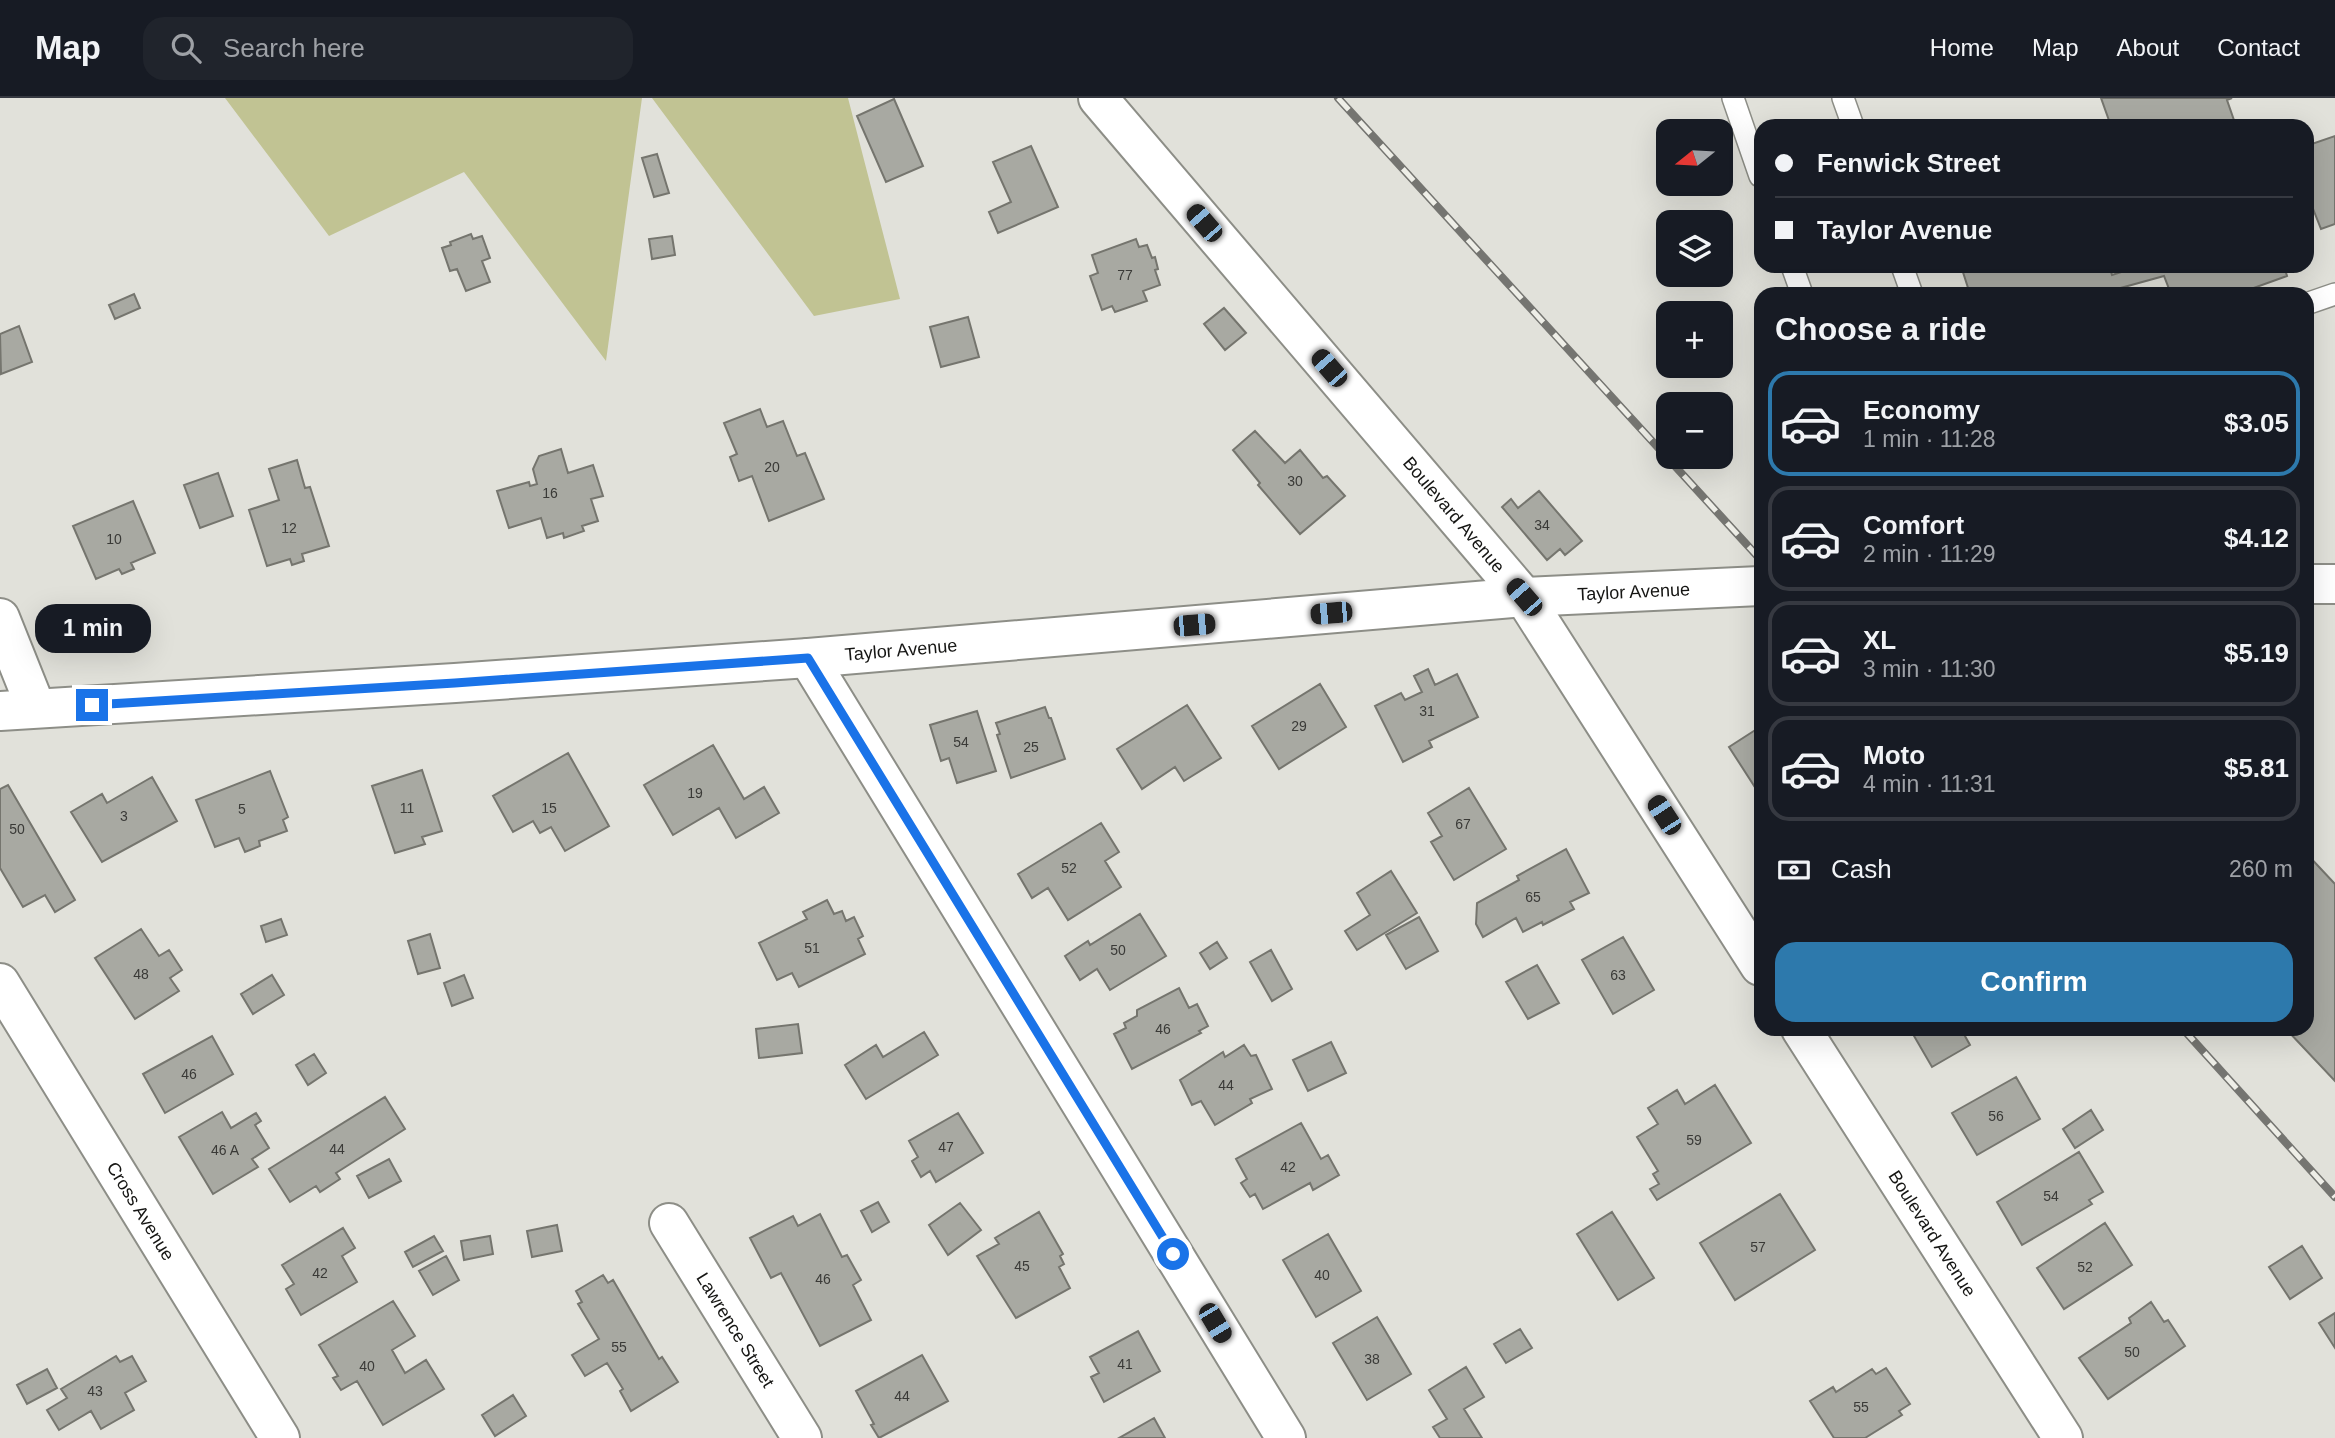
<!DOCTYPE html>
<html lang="en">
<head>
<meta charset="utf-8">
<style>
  body { margin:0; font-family:Arial,sans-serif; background:#20242c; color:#f1f3f6; height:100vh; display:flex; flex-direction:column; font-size:26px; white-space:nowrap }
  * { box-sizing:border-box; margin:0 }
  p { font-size:23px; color:#9ea1a6 }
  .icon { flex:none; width:38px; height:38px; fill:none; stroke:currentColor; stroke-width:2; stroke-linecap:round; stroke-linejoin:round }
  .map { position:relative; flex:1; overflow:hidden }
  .sheet { position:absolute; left:1754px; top:189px; width:560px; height:749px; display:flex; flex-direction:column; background:#171b24; border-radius:21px; box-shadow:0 7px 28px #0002 }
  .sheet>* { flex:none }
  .guide { position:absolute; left:1754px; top:21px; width:560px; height:154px; border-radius:21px; box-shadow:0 7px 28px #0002; display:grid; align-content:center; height:154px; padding:0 21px; background:#171b24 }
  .needle { width:46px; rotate:252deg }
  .controls { position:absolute; left:1656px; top:21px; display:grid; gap:14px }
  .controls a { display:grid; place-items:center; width:77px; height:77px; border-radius:14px; background:#171b24; box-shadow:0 7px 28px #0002; font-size:35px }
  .end { position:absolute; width:32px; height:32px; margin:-16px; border:9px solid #1a73e8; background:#fff; box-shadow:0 0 0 4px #fff }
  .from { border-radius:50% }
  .bubble { position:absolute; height:49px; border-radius:21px; background:#171b24; box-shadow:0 7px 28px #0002; font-size:23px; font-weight:600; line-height:49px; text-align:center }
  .car { position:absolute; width:21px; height:42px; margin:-21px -10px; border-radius:9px; box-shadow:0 0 5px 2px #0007; background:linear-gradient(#222 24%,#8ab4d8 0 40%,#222 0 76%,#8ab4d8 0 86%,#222 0) }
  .guide b { display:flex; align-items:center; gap:24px; height:66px; font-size:26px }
  .guide b+b { border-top:2px solid #363941 }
  .guide i { width:18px; height:18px; background:#f1f3f6 }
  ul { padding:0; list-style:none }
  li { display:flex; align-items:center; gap:21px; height:105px; margin:0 14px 10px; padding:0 7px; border:4px solid #363941; border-radius:21px }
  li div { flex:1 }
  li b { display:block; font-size:26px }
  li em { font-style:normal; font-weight:600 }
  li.on { border-color:#2d79ac }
  li>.icon { width:63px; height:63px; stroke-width:1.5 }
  h2 { padding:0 21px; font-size:32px; line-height:84px }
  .pay { display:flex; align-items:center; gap:18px; height:77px; padding:0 21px; font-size:26px }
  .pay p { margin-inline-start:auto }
  .primary-button { display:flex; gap:14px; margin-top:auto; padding:14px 21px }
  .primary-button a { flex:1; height:80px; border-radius:21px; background:#2d79ac; color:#fff; font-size:28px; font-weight:600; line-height:80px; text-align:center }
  header { display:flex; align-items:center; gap:42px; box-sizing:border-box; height:98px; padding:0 35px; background:#171b24; border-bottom:2px solid #363941 }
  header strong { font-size:33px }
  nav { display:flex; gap:38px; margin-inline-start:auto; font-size:24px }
  .search { width:490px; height:63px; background:#20242c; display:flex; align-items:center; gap:18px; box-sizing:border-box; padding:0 24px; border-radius:21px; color:#9ea1a6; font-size:26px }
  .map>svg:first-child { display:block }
  .green { fill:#c1c393 }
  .building { fill:#a8a9a2; stroke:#75756e; stroke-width:2 }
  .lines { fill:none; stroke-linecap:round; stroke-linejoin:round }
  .lane-casing { stroke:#8d8e87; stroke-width:24 }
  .street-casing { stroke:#8d8e87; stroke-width:42 }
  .lane { stroke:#fff; stroke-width:21 }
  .street { stroke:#fff; stroke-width:38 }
  .rail-casing { stroke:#757571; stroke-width:8 }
  .rail { stroke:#eeeee7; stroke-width:5; stroke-dasharray:16; stroke-linecap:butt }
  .route { stroke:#1a73e8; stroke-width:9 }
  .labels { text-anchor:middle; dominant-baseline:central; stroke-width:5; stroke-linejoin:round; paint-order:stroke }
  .number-label { font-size:14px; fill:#3a3a37 }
  .street-label { font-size:18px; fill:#151513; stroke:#eeeee7 }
</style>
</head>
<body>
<header>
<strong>Map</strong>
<div class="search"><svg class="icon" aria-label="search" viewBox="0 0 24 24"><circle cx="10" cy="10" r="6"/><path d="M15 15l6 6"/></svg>Search here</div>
<nav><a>Home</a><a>Map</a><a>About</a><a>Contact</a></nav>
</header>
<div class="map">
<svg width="2335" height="1340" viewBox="0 0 2335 1340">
  <rect width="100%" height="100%" fill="#e1e1da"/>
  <path class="green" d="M225,0H642L606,263L464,74L329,138Z
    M652,0H848L900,201L814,218Z"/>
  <path class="building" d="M2101,0H2232L2227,2L2236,28H2111Z
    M894,1L923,68L886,84L857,18Z
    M2335,38V126L2321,131L2306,93V48Z
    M1031,48L1058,109L998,135L989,114L1011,104L993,64Z
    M657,56L669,95L654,99L642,60Z
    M471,136L473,141L482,138L490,160L482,163L490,184L466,193L457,171L450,173L442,150L451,147L450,144Z
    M672,138L675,157L652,161L649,141Z
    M1136,141L1139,149L1147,147L1152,160L1155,159L1158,171L1155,172L1160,187L1143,193L1147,203L1115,214L1112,208L1102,212L1090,178L1098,175L1092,157Z
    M1961,168H2109L2112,177L2140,168H2284L2287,178L2237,196H2171L2164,178L2117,191L2119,196H1970Z
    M134,196L140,210L115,221L109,207Z
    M1224,210L1246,235L1225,252L1204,226Z
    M968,219L979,259L941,269L930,229Z
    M19,228L32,264L1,276L0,236Z
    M760,311L767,329L783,323L797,358L805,355L824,401L769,423L752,378L739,383L730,359L737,356L724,325Z
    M1255,333L1285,365L1300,352L1323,380L1327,378L1345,398L1300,436L1258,387L1260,385L1233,352Z
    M561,351L568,375L593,367L603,398L591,401L598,423L582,428L584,433L564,440L563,435L547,440L541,420L509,430L497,393L529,384L530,388L537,386L533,371L539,358Z
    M297,362L305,390L310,389L329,448L302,456L304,463L292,467L290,461L267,468L249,412L279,402L269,371Z
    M218,375L233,418L200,430L184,387Z
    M1539,393L1582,443L1565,457L1560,451L1547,462L1502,409L1511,401L1518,410Z
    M133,403L155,455L131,465L134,471L122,476L119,471L96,481L73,428Z
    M1428,571L1435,587L1457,576L1478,619L1429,643L1432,649L1403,664L1375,608L1401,595L1405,602L1422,594L1414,578Z
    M1320,586L1346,629L1279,671L1252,628Z
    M1187,607L1221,660L1184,683L1175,669L1142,691L1117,651Z
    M1045,609L1049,620H1051L1065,661L1011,680L997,637L1000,636L996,625Z
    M977,613L996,673L957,685L949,660L941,663L930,627Z
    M1760,629V697L1729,649Z
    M713,647L744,701L764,689L779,715L736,740L719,710L673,737L644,687Z
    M568,655L609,728L565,753L551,729L540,735L533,723L513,734L493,698Z
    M422,672L442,733L422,739L425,746L395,755L372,688Z
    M270,673L288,719L283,722L287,733L259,743L260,748L245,754L239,740L215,749L196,702Z
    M152,679L177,723L102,764L71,714L102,696L107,705Z
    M8,687L75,802L55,814L45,797L23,809L0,770V691Z
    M1469,690L1506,751L1454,782L1431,744L1442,738L1428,715Z
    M1101,725L1119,754L1105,763L1121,789L1068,822L1048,790L1032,800L1018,776Z
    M1566,751L1589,795L1570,804L1574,811L1543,827L1542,824L1523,834L1516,820L1483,839L1476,826L1477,805L1519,782L1517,778Z
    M2306,755L2335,786V983L2286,931H2306Z
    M1391,773L1417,815L1357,852L1345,833L1370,817L1357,795Z
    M827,802L834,816L842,813L846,823L854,819L863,838L858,841L865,856L799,889L792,875L777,882L759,845L807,821L803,814Z
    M1140,816L1166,858L1110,892L1097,871L1080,882L1065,858L1088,843L1090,847Z
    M1419,819L1438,853L1406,871L1386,837Z
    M281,821L287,837L266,844L261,828Z
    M141,831L159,858L169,852L182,872L170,880L179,893L135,921L95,860Z
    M430,836L440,870L418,876L408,843Z
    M1623,839L1654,892L1613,916L1582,862Z
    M1217,844L1227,860L1210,871L1200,855Z
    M1271,852L1292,891L1272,903L1250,864Z
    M1537,867L1559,905L1528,921L1506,884Z
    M272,877L284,897L253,916L241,896Z
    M464,877L473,900L452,908L444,885Z
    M1179,890L1189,910L1197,906L1208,928L1199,933L1201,935L1132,971L1114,936L1126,930L1124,925L1137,918V912Z
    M798,926L802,955L759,960L756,931Z
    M1910,931H1961L1970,947L1932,969Z
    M924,934L938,957L866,1001L845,967L876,947L883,959Z
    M212,938L233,976L165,1015L143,976Z
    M1331,944L1346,975L1308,993L1293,962Z
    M1244,947L1251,958L1256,957L1272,991L1250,1001L1252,1005L1215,1027L1201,1003L1192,1007L1180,982L1223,954L1225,959Z
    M314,956L326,975L308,987L296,967Z
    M2016,979L2040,1021L1977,1057L1952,1015Z
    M1715,987L1751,1045L1657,1102L1650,1091L1659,1086L1653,1076L1658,1073L1637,1039L1658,1026L1648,1010L1677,992L1685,1006Z
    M385,999L405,1031L336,1075L340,1081L320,1094L316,1088L290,1104L269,1071Z
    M2091,1012L2103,1032L2075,1050L2063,1031Z
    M222,1014L231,1030L256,1015L261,1023L255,1027L269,1050L252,1061L258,1069L213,1096L179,1039Z
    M958,1015L983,1055L936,1084L930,1073L921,1079L912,1063L918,1059L909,1043Z
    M1301,1025L1321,1061L1328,1057L1339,1077L1313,1092L1310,1085L1263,1111L1255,1096L1250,1099L1241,1085L1247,1081L1236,1061Z
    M2079,1054L2103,1094L2089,1102L2092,1106L2022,1147L1997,1104Z
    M389,1061L401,1083L369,1100L357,1078Z
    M1780,1096L1815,1152L1735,1202L1700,1145Z
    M878,1104L889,1124L872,1134L861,1113Z
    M960,1105L981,1132L948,1157L929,1127Z
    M1039,1114L1063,1156L1060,1158L1064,1166L1059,1169L1070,1190L1016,1220L977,1158L999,1146L995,1140Z
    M1612,1114L1654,1180L1618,1202L1577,1136Z
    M820,1116L842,1159L847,1157L861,1182L853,1187L871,1222L820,1248L781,1175L771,1180L750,1140L793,1118L798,1128Z
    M2105,1125L2132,1167L2064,1211L2037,1170Z
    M557,1127L562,1153L532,1159L527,1133Z
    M343,1130L355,1150L342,1158L357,1184L301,1217L286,1191L294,1186L282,1167Z
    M1328,1136L1361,1193L1316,1219L1283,1162Z
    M434,1138L443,1153L413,1169L405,1154Z
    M490,1138L493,1156L464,1162L461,1143Z
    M2302,1148L2322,1180L2290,1201L2269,1169Z
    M446,1158L459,1182L433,1197L419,1173Z
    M603,1177L608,1185L613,1182L659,1261L662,1259L678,1284L631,1313L620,1293L623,1291L607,1265L585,1278L572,1257L599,1241L578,1206L582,1204L576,1193Z
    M393,1203L415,1238L392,1252L405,1275L426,1262L444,1291L383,1327L357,1283L341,1292L333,1280L338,1278L319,1247Z
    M2151,1204L2164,1224L2168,1222L2185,1248L2108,1301L2079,1260L2131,1225L2129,1220Z
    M2335,1215V1250L2319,1225Z
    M1377,1219L1411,1276L1367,1302L1333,1245Z
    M1520,1231L1532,1250L1506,1265L1494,1246Z
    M1138,1233L1160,1273L1104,1304L1091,1279L1099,1275L1090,1259Z
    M922,1257L948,1303L879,1340L871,1327L874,1326L856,1293Z
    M116,1258L120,1264L132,1258L146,1283L125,1295L134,1312L101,1331L91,1313L59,1332L47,1312L67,1300L61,1291Z
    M1466,1269L1484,1299L1464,1311L1482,1340H1440L1433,1329L1447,1321L1429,1292Z
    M1886,1270L1910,1306L1899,1313L1902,1317L1865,1340H1834L1810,1303L1833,1289L1836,1294L1872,1271L1876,1276Z
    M47,1271L57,1290L27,1306L17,1287Z
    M513,1297L526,1318L495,1338L482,1317Z
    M1154,1320L1165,1340H1119Z"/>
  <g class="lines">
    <defs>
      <path id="lane" d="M1733,0L1760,78
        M1843,0L1853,28
        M1792,168L1802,196
        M1902,168L1912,196
        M2306,206L2335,196"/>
      <g id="street">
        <path id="s1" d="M1098,0L1524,499L1760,868"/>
        <path d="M2306,486H2335"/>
        <path d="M0,520L36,610"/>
        <path d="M808,560L1286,1340"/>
        <path id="s2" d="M0,613L455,585L808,560L1524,499L1760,488"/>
        <path id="s3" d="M0,885L280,1340"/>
        <path id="s4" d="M1801,931L2063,1340"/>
        <path id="s5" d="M669,1125L802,1340"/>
      </g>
    </defs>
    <use href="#lane" class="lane-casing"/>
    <use href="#street" class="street-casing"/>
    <use href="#lane" class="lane"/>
    <use href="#street" class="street"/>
    <defs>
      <path id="rail" d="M1338,0L1760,461
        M2183,931L2335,1099"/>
    </defs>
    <use href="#rail" class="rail-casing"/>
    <use href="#rail" class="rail"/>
  </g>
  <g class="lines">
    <path class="route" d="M92,607L455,585L808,560L1173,1156"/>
  </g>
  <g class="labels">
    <g class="number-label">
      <text x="1125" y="177">77</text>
      <text x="772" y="369">20</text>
      <text x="1295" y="383">30</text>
      <text x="550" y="395">16</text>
      <text x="1542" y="427">34</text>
      <text x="289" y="430">12</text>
      <text x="114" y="441">10</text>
      <text x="1427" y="613">31</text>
      <text x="1299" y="628">29</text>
      <text x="961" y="644">54</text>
      <text x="1031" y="649">25</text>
      <text x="695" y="695">19</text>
      <text x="407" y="710">11</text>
      <text x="549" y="710">15</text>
      <text x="242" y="711">5</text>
      <text x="124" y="718">3</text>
      <text x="1463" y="726">67</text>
      <text x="17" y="731">50</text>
      <text x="1069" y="770">52</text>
      <text x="1533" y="799">65</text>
      <text x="812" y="850">51</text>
      <text x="1118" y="852">50</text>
      <text x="141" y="876">48</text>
      <text x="1618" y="877">63</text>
      <text x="1163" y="931">46</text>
      <text x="189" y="976">46</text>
      <text x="1226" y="987">44</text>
      <text x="1996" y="1018">56</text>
      <text x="1694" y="1042">59</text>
      <text x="946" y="1049">47</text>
      <text x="337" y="1051">44</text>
      <text x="225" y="1052">46 A</text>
      <text x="1288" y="1069">42</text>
      <text x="2051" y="1098">54</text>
      <text x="1758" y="1149">57</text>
      <text x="1022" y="1168">45</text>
      <text x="2085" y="1169">52</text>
      <text x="320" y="1175">42</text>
      <text x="1322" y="1177">40</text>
      <text x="823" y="1181">46</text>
      <text x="619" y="1249">55</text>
      <text x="2132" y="1254">50</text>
      <text x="1372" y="1261">38</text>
      <text x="1125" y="1266">41</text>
      <text x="367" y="1268">40</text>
      <text x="95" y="1293">43</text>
      <text x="902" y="1298">44</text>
      <text x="1861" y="1309">55</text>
    </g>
    <g class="street-label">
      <text stroke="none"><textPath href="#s1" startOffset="548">Boulevard Avenue</textPath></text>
      <text stroke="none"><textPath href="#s2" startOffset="1638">Taylor Avenue</textPath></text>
      <text stroke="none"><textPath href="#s2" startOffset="903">Taylor Avenue</textPath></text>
      <text stroke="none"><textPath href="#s3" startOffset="268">Cross Avenue</textPath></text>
      <text stroke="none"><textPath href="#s4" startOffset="243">Boulevard Avenue</textPath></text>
      <text stroke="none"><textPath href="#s5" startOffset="126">Lawrence Street</textPath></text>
    </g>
  </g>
</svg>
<div class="controls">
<a><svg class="needle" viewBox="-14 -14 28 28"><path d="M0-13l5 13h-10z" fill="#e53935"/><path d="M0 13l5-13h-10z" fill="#9ea1a6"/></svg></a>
<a><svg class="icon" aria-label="layers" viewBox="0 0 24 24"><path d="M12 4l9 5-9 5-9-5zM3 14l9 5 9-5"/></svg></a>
<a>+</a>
<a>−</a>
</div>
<i class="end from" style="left:1173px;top:1156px"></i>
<i class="end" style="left:92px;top:607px"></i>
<div class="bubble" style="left:35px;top:506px;width:116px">1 min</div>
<i class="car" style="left:1204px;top:125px;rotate:319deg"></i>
<i class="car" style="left:1329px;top:270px;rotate:319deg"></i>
<i class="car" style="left:1524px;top:499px;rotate:319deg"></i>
<i class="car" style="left:1331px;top:515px;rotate:265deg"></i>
<i class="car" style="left:1194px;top:527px;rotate:85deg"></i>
<i class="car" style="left:1664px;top:717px;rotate:327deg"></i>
<i class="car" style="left:1215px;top:1225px;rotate:149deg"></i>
<div class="guide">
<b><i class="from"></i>Fenwick Street</b>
<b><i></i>Taylor Avenue</b>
</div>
<section class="sheet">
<h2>Choose a ride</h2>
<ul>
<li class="on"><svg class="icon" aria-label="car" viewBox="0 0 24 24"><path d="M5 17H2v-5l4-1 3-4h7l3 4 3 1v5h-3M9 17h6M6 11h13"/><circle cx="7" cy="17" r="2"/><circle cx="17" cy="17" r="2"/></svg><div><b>Economy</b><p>1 min · 11:28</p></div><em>$3.05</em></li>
<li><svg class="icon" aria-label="car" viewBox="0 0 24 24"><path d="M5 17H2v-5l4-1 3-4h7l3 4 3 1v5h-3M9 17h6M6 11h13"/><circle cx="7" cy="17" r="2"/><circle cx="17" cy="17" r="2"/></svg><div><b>Comfort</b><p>2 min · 11:29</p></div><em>$4.12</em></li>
<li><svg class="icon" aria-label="car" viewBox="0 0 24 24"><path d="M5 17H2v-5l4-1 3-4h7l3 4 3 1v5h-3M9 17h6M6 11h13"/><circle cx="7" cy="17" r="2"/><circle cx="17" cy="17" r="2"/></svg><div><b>XL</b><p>3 min · 11:30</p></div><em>$5.19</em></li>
<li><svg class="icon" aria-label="car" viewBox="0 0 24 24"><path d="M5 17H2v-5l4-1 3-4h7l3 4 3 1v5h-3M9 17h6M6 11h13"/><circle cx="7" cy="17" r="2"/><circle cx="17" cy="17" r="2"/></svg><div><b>Moto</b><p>4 min · 11:31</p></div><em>$5.81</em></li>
</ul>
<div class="pay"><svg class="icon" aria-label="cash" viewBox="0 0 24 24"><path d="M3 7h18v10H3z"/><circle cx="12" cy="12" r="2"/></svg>Cash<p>260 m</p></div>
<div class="primary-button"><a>Confirm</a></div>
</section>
</div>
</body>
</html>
